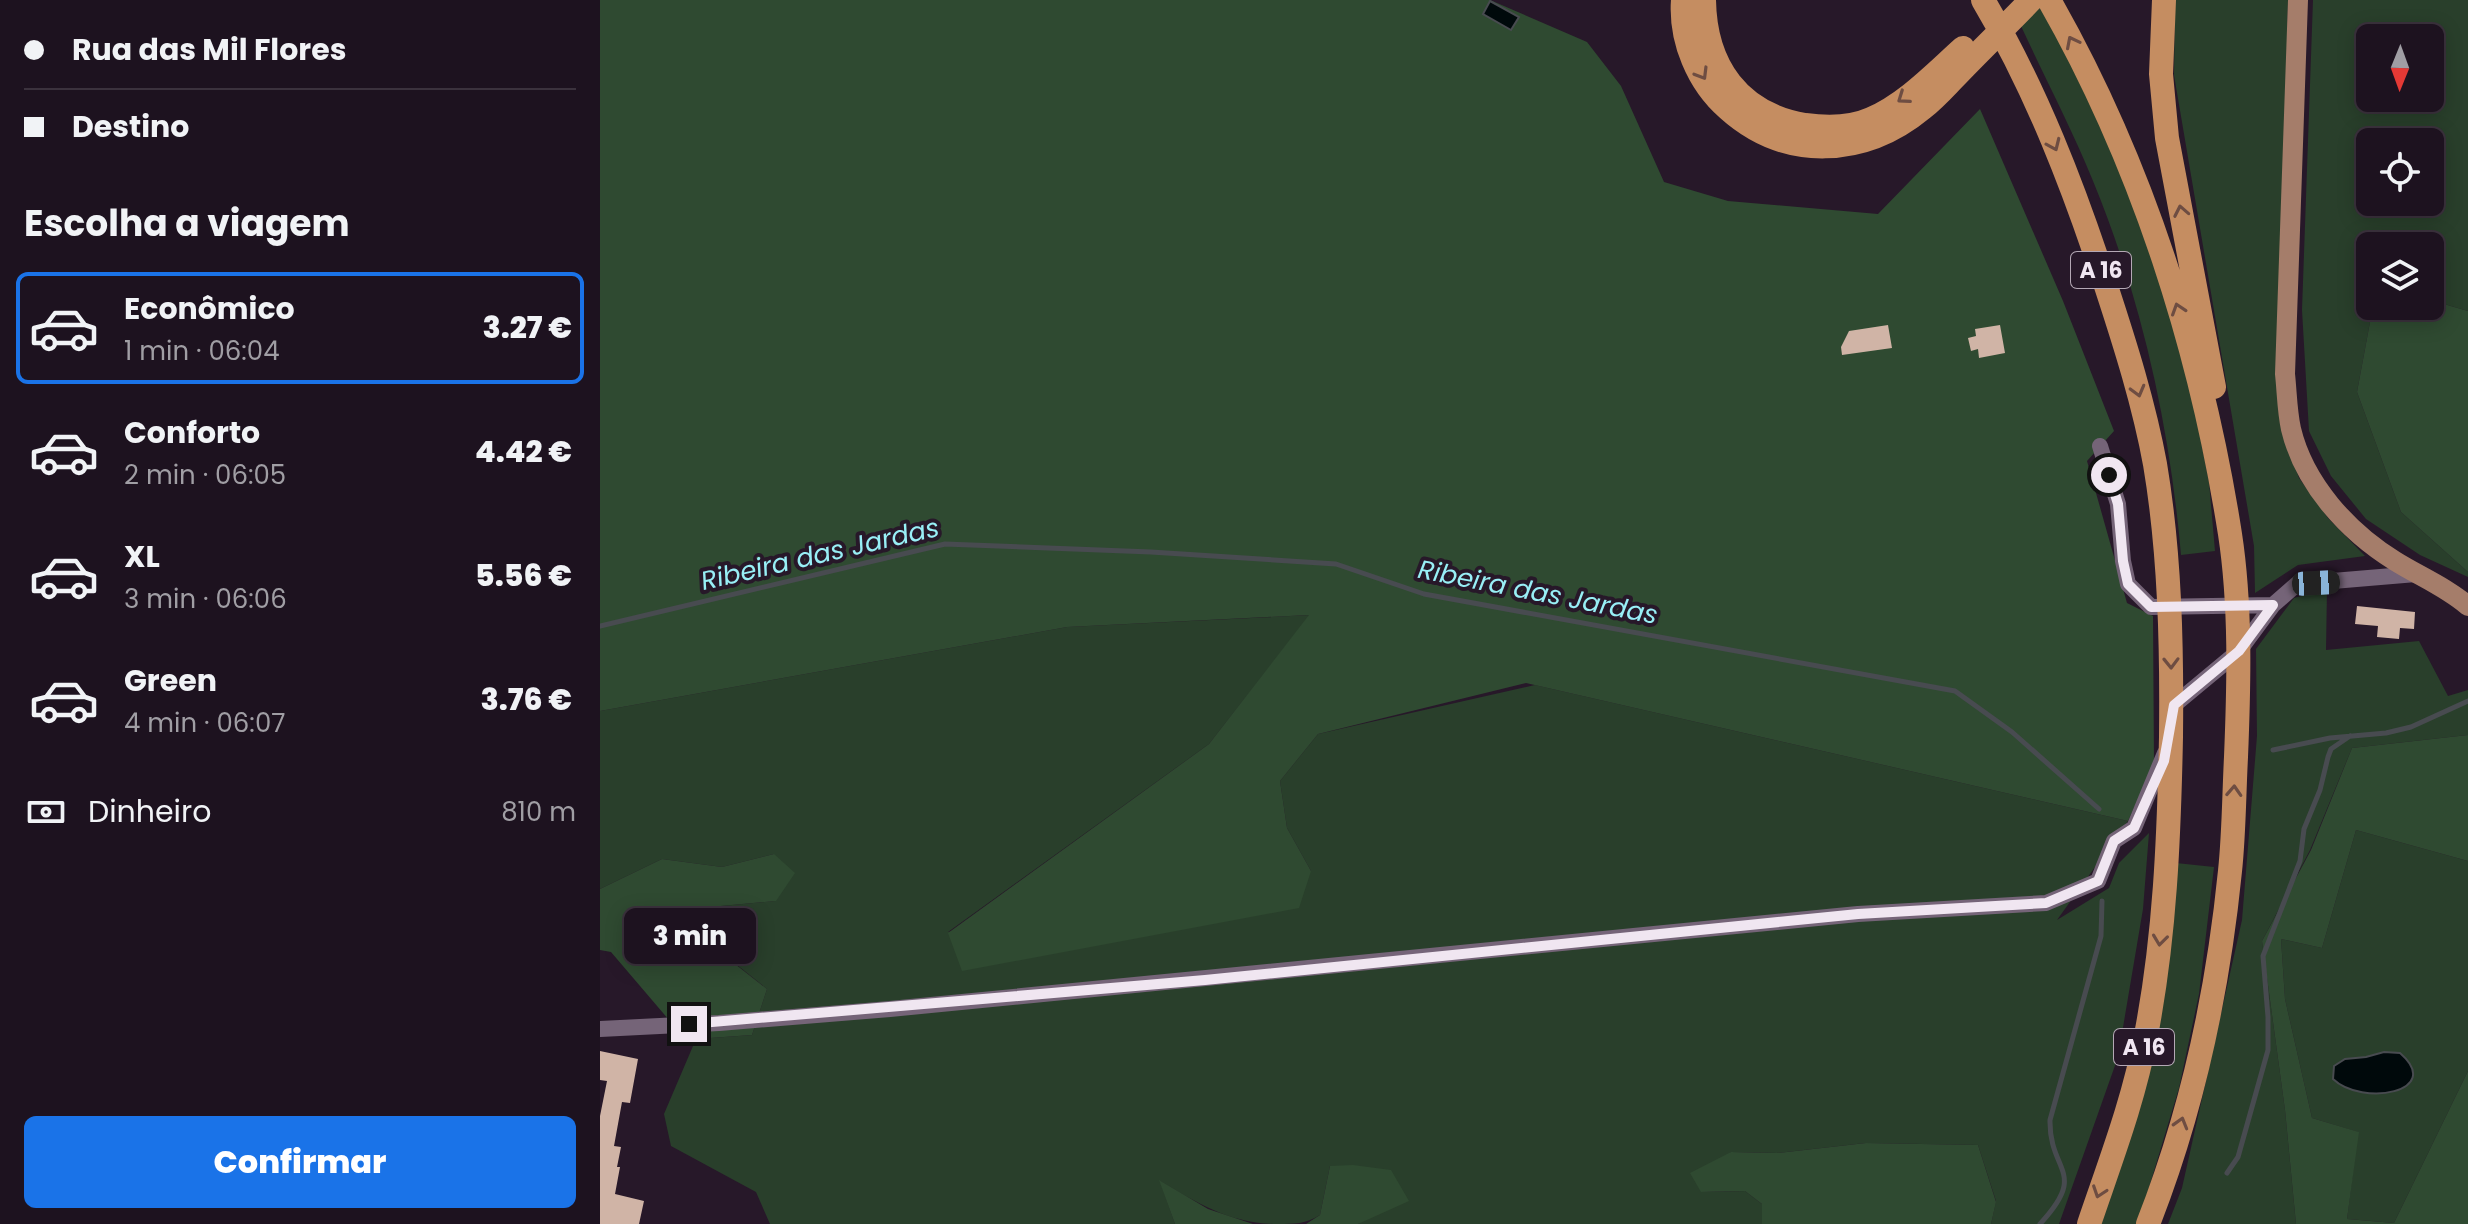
<!DOCTYPE html>
<html lang="pt">
<head>
<meta charset="utf-8">
<style>
  body { margin:0; font-family:Poppins,sans-serif; background:#251b28; color:#f1f3f6; height:100vh; display:flex; flex-direction:column; font-size:30px; white-space:nowrap }
  * { box-sizing:border-box; margin:0 }
  p { font-size:26px; color:#a09ea4 }
  .icon { flex:none; width:44px; height:44px; fill:none; stroke:currentColor; stroke-width:2; stroke-linecap:round; stroke-linejoin:round }
  .map { position:relative; flex:1; overflow:hidden }
  .sheet { display:flex; flex-direction:column; background:#1d121f; width:600px }
  .sheet>* { flex:none }
  .hud { display:grid; align-content:center; height:176px; padding:0 24px; background:#1d121f }
  .needle { width:52px; rotate:181deg }
  .buttons { position:absolute; left:1756px; top:24px; display:grid; gap:16px }
  .buttons a { display:grid; place-items:center; width:88px; height:88px; border-radius:12px; background:#1d121f; box-shadow:0 4px 20px #0003,0 0 0 2px #3b323d; font-size:40px }
  .end { position:absolute; width:36px; height:36px; margin:-18px; border:10px solid #f0e6f1; background:#111; box-shadow:0 0 0 4px #111 }
  .from { border-radius:50% }
  .bubble { position:absolute; height:56px; border-radius:12px; background:#1d121f; box-shadow:0 4px 20px #0003,0 0 0 2px #3b323d; font-size:26px; font-weight:800; line-height:56px; text-align:center }
  .car { position:absolute; width:24px; height:48px; margin:-24px -12px; border-radius:10px; box-shadow:0 0 6px 2px #0007; background:linear-gradient(#222 24%,#8ab4d8 0 40%,#222 0 76%,#8ab4d8 0 86%,#222 0) }
  .hud b { display:flex; align-items:center; gap:28px; height:76px; font-size:30px }
  .hud b+b { border-top:2px solid #3b323d }
  .hud i { width:20px; height:20px; background:#f1f3f6 }
  ul { padding:0; list-style:none }
  li { display:flex; align-items:center; gap:24px; height:112px; margin:0 16px 12px; padding:0 8px; border:4px solid transparent; border-radius:12px }
  li div { flex:1 }
  li b { display:block; font-size:30px }
  li em { font-style:normal; font-weight:800 }
  li.selected { border-color:#1a73e8 }
  li>.icon { width:72px; height:72px; stroke-width:1.5 }
  h2 { padding:0 24px; font-size:36px; line-height:96px }
  .pay { display:flex; align-items:center; gap:20px; height:88px; padding:0 24px; font-size:30px }
  .pay p { margin-inline-start:auto }
  .button { display:flex; gap:16px; margin-top:auto; padding:16px 24px }
  .button a { flex:1; height:92px; border-radius:12px; background:#1a73e8; color:#fff; font-size:32px; font-weight:800; line-height:92px; text-align:center }
  main { display:flex; flex:1; min-height:0 }
  .map>svg:first-child { display:block }
  .green { fill:#293f2b; fill-rule:evenodd }
  .forest { fill:#2f4a31 }
  .water { fill:#00090b; stroke:#484b50; stroke-width:2 }
  .lines { fill:none; stroke-linecap:round; stroke-linejoin:round }
  .stream { stroke:#484b50; stroke-width:5 }
  .building { fill:#d0b4a6 }
  .minor { stroke:#756478; stroke-width:16 }
  .major { stroke:#a57d6a; stroke-width:20 }
  .highway { stroke:#c58d61; stroke-width:24 }
  .oneway { stroke:#6e4d42 }
  .route { stroke:#f0e6f1; stroke-width:10 }
  .labels { text-anchor:middle; dominant-baseline:central; stroke-width:8; stroke-linejoin:round; paint-order:stroke }
  .shield { fill:#271829; stroke:#b4a8b5; stroke-width:2 }
  .shield-label { font-size:22px; font-weight:bold; fill:#f0e6f1 }
  .water-label { font-size:26px; font-style:italic; fill:#98eff6; stroke:#271829 }
</style>
</head>
<body>
<main>
<section class="sheet">
<div class="hud">
<b><i class="from"></i>Rua das Mil Flores</b>
<b><i></i>Destino</b>
</div>
<h2>Escolha a viagem</h2>
<ul>
<li class="selected"><svg class="icon" aria-label="car" viewBox="0 0 24 24"><path d="M5 17H2v-5l4-1 3-4h7l3 4 3 1v5h-3M9 17h6M6 11h13"/><circle cx="7" cy="17" r="2"/><circle cx="17" cy="17" r="2"/></svg><div><b>Econômico</b><p>1 min · 06:04</p></div><em>3.27 €</em></li>
<li><svg class="icon" aria-label="car" viewBox="0 0 24 24"><path d="M5 17H2v-5l4-1 3-4h7l3 4 3 1v5h-3M9 17h6M6 11h13"/><circle cx="7" cy="17" r="2"/><circle cx="17" cy="17" r="2"/></svg><div><b>Conforto</b><p>2 min · 06:05</p></div><em>4.42 €</em></li>
<li><svg class="icon" aria-label="car" viewBox="0 0 24 24"><path d="M5 17H2v-5l4-1 3-4h7l3 4 3 1v5h-3M9 17h6M6 11h13"/><circle cx="7" cy="17" r="2"/><circle cx="17" cy="17" r="2"/></svg><div><b>XL</b><p>3 min · 06:06</p></div><em>5.56 €</em></li>
<li><svg class="icon" aria-label="car" viewBox="0 0 24 24"><path d="M5 17H2v-5l4-1 3-4h7l3 4 3 1v5h-3M9 17h6M6 11h13"/><circle cx="7" cy="17" r="2"/><circle cx="17" cy="17" r="2"/></svg><div><b>Green</b><p>4 min · 06:07</p></div><em>3.76 €</em></li>
</ul>
<div class="pay"><svg class="icon" aria-label="cash" viewBox="0 0 24 24"><path d="M3 7h18v10H3z"/><circle cx="12" cy="12" r="2"/></svg>Dinheiro<p>810 m</p></div>
<div class="button"><a>Confirmar</a></div>
</section>
<div class="map">
<svg width="1868" height="1224" viewBox="0 0 1868 1224">
  <rect width="100%" height="100%" fill="#271829"/>
  <path class="green" d="M1575,0H1688L1680,364L1683,429L1699,478L1728,518L1765,556L1698,565L1655,593L1654,546L1574,75Z
    M1713,0H1868V311L1830,300V246H1770V306H1773L1757,392L1801,512L1868,572V577L1820,555L1766,519L1731,476L1709,431L1702,310ZM1770,38H1830V98H1770ZM1770,142H1830V202H1770Z
    M1443,4L1512,143L1583,348L1609,482L1615,551L1581,555C1570,428 1542,300 1493,181C1472,129 1445,78 1421,26Z
    M1727,589L1726,650L1819,641L1848,696L1868,690V735L1752,748L1710,850L1662,941L1685,1110L1696,1224H1568L1582,1188L1642,920L1657,736L1656,649L1694,598Z
    M710,615L609,744L348,932L711,871L687,828L680,781L718,734L935,685L1528,821L1457,920L1509,888L1519,863L1549,833L1543,909L1518,1057L1459,1224H1391L1396,1201L1378,1145L1266,1143L1177,1153L1131,1152L1101,1192L1145,1191L1162,1204V1224H758L762,1221L730,1166L720,1215C705,1224 695,1224 678,1224C631,1224 599,1204 560,1181L575,1224H170L156,1192L71,1146L64,1114L96,1039L152,1035L167,989L107,941L110,907L175,901L174,854L122,867L62,859L0,889V711L467,627Z
    M1756,830L1868,861V1071L1794,1223L1747,1219L1758,1132L1712,1118L1685,999L1681,939L1722,948Z
    M1576,863L1614,867L1599,994L1579,1088L1538,1224H1500Z"/>
  <path class="forest" d="M0,0H890L987,42L1021,86L1064,182L1128,201L1278,214L1380,109L1463,301L1514,431L1487,461L1527,603L1553,616L1554,764L1528,821L926,683L718,734L680,781L687,828L711,871L699,908L362,971L348,933L609,744L709,615L467,627L0,711Z
    M1830,300L1868,311V572L1801,512L1757,392L1773,306H1830Z
    M1868,735V861L1756,830L1722,948L1681,939L1685,999L1712,1118L1759,1132L1747,1219L1794,1223L1868,1071V1224H1696L1685,1110L1662,941L1711,850L1752,748Z
    M174,854L195,873L176,901L110,907L107,942L167,989L152,1035L96,1039L75,1027L11,952L0,950V889L62,859L122,867Z
    M1266,1143L1378,1145L1396,1202L1391,1224H1162V1204L1145,1191L1101,1192L1090,1173L1131,1152L1177,1153Z
    M753,1165L791,1170L809,1201L758,1224H706L720,1215L730,1166Z
    M559,1180L608,1209L653,1224H575Z"/>
  <path class="water" d="M890,1L919,17L911,30L883,14Z
    M1784,1052L1800,1053C1845,1092 1762,1107 1733,1079L1734,1066L1745,1059L1766,1057Z"/>
  <g class="lines">
    <path class="stream" d="M0,626L345,544L551,552L736,564L824,594L1355,691L1412,732L1499,809
      M1673,750L1730,738L1786,733L1811,727L1868,701
      M1627,1173L1638,1157L1668,1050V1017L1663,956L1700,861L1704,829L1720,790L1728,757L1731,749L1750,736
      M1440,1224C1489,1171 1449,1173 1450,1120L1501,936L1502,901"/>
  </g>
  <path class="building" d="M1288,325L1292,348L1242,355L1241,347L1249,331Z
    M1400,325L1405,353L1379,358L1378,349L1371,351L1368,338L1376,336L1375,329Z
    M1757,606L1815,612L1814,629L1800,628L1799,639L1777,637L1778,626L1755,624Z
    M0,1051L38,1059L30,1103L22,1102L14,1146L21,1147L17,1167H20L15,1194L44,1201L39,1224H0V1116L7,1081L0,1080Z"/>
  <g class="lines">
    <path class="minor" d="M1500,446L1518,504L1523,561L1528,584L1551,607L1673,605
      M1572,714L1574,705L1639,651L1673,605L1697,584L1816,574
      M0,1029L119,1023L290,1009L1258,914L1446,903L1498,881L1514,841L1534,828L1565,753"/>
    <path class="major" d="M1698,0L1685,374C1687,392 1687,411 1691,429C1704,484 1748,532 1795,561C1819,576 1846,587 1868,606"/>
    <path class="highway" d="M1083,0C1080,40 1098,83 1128,109C1186,161 1264,157 1323,108C1336,98 1347,85 1358,74C1382,49 1407,25 1431,0
      M1104,0C1105,66 1139,114 1205,125C1228,128 1251,128 1271,119C1306,104 1335,73 1363,48
      M1383,0C1436,89 1474,188 1506,286C1525,344 1544,404 1555,464C1570,553 1572,647 1571,737C1569,837 1565,937 1546,1035C1534,1100 1510,1162 1489,1224
      M1449,0C1542,163 1601,349 1630,534C1641,606 1639,684 1636,757C1634,795 1634,834 1630,871C1618,991 1592,1112 1548,1224
      M1564,0L1561,74L1567,138L1614,387"/>
  </g>
  <defs><path id="oneway-chevron" d="M-2-3.5L2.5 0L-2 3.5" fill="none" stroke-width="1.6" stroke-linecap="round" stroke-linejoin="round" transform="scale(2)"/></defs>
  <g class="oneway">
    <use href="#oneway-chevron" transform="translate(1472 42) rotate(-117)"/>
    <use href="#oneway-chevron" transform="translate(1102 74) rotate(59)"/>
    <use href="#oneway-chevron" transform="translate(1303 98) rotate(145)"/>
    <use href="#oneway-chevron" transform="translate(1454 145) rotate(66)"/>
    <use href="#oneway-chevron" transform="translate(1581 211) rotate(-101)"/>
    <use href="#oneway-chevron" transform="translate(1578 309) rotate(-108)"/>
    <use href="#oneway-chevron" transform="translate(1538 391) rotate(75)"/>
    <use href="#oneway-chevron" transform="translate(1571 663) rotate(89)"/>
    <use href="#oneway-chevron" transform="translate(1634 791) rotate(-87)"/>
    <use href="#oneway-chevron" transform="translate(1560 940) rotate(97)"/>
    <use href="#oneway-chevron" transform="translate(1581 1123) rotate(-74)"/>
    <use href="#oneway-chevron" transform="translate(1499 1192) rotate(109)"/>
  </g>
  <g class="lines">
    <path class="route" d="M89,1024L605,980L1258,914L1446,903L1498,881L1514,841L1534,828L1564,761L1574,705L1639,651L1673,605L1551,607L1528,584L1523,561L1518,504L1509,475"/>
  </g>
  <g class="labels">
    <g class="shield">
      <rect x="1471" y="252" width="60" height="36" rx="6"/>
      <rect x="1514" y="1029" width="60" height="36" rx="6"/>
    </g>
    <g class="shield-label">
      <text x="1501" y="270">A 16</text>
      <text x="1544" y="1047">A 16</text>
    </g>
    <g class="water-label">
      <text transform="translate(220 554) rotate(-13)">Ribeira das Jardas</text>
      <text transform="translate(938 592) rotate(11)">Ribeira das Jardas</text>
    </g>
  </g>
</svg>
<div class="buttons">
<a><svg class="needle" viewBox="-14 -14 28 28"><path d="M0-13l5 13h-10z" fill="#e53935"/><path d="M0 13l5-13h-10z" fill="#a09ea4"/></svg></a>
<a><svg class="icon" aria-label="locate" viewBox="0 0 24 24"><circle cx="12" cy="12" r="6"/><path d="M12 2v4M12 18v4M2 12h4M18 12h4"/></svg></a>
<a><svg class="icon" aria-label="layers" viewBox="0 0 24 24"><path d="M12 4l9 5-9 5-9-5zM3 14l9 5 9-5"/></svg></a>
</div>
<i class="end from" style="left:1509px;top:475px"></i>
<i class="end" style="left:89px;top:1024px"></i>
<div class="bubble" style="left:24px;top:908px;width:132px">3 min</div>
<i class="car" style="left:1716px;top:583px;rotate:87deg"></i>
</div>
</main>
</body>
</html>
